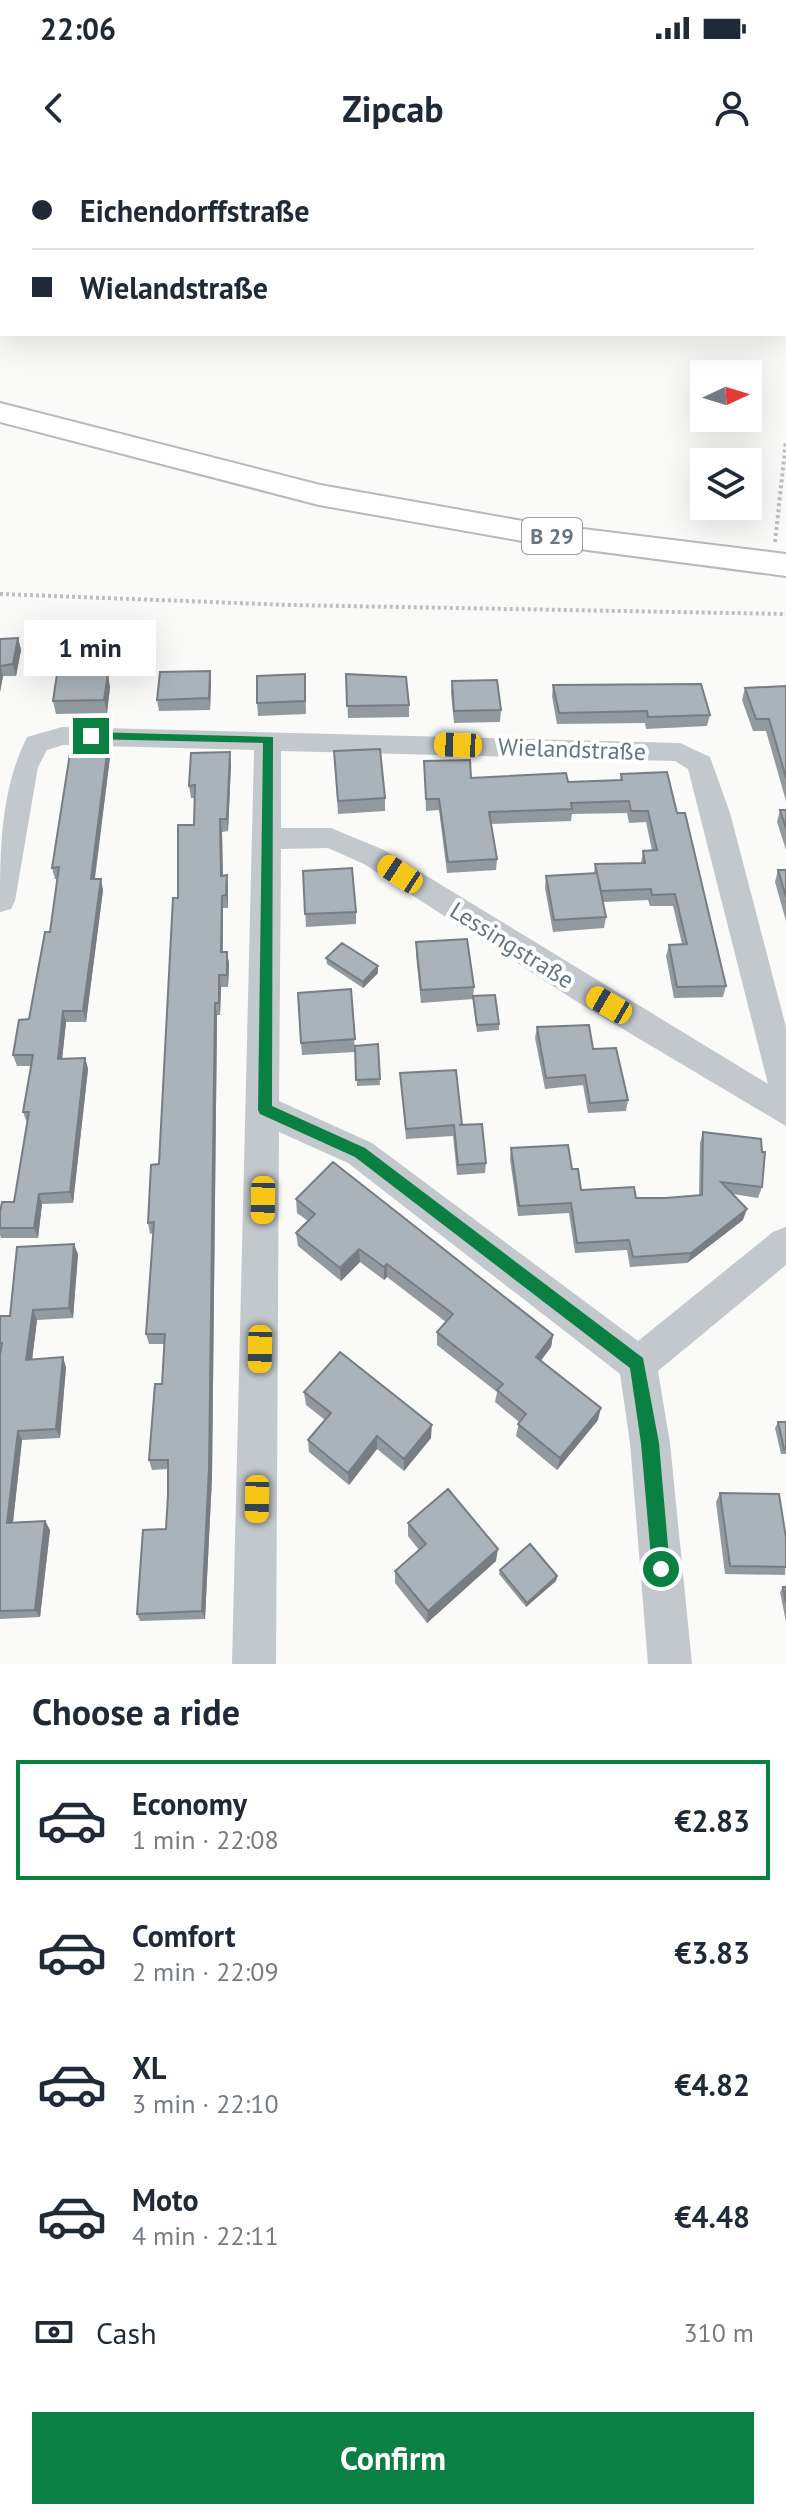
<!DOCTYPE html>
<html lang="en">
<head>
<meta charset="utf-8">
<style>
  body { margin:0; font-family:"PT Sans",sans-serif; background:#f6f6f7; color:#1f2937; height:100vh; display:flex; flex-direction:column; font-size:30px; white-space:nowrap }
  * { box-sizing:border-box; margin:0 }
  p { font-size:26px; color:#747a83 }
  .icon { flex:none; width:44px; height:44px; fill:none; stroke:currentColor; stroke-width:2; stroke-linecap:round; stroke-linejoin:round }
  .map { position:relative; height:1504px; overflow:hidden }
  .side { display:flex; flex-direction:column; background:#fff; flex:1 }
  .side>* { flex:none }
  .guide { position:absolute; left:0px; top:0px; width:786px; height:176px; box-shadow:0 8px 32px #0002; display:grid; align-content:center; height:176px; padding:0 32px; background:#fff }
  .needle { width:52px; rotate:86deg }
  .fabs { position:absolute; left:690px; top:200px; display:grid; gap:16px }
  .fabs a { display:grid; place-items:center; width:72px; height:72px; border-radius:0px; background:#fff; box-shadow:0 8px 32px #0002; font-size:40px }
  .end { position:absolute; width:36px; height:36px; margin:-18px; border:10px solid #0b8043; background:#fff; box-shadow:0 0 0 4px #fff }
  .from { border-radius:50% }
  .bubble { position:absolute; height:56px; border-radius:0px; background:#fff; box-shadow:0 8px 32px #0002; font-size:26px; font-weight:700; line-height:56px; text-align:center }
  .car { position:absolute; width:24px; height:48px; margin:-24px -12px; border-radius:10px; box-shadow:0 0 6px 2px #0007; background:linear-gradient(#f5c518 24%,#345 0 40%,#f5c518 0 76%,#345 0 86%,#f5c518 0) }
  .guide b { display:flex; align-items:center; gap:28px; height:76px; font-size:30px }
  .guide b+b { border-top:2px solid #e0e1e3 }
  .guide i { width:20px; height:20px; background:#1f2937 }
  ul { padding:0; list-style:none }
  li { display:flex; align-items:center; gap:24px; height:120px; margin:0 16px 12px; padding:0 16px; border:4px solid transparent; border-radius:0px }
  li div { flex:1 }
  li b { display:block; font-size:30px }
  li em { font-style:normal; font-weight:700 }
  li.current { border-color:#0b8043 }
  li>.icon { width:72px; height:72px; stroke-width:1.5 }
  h2 { padding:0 32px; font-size:36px; line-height:96px }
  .pay { display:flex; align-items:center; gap:20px; height:88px; padding:0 32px; font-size:30px }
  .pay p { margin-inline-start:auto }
  .button { display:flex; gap:16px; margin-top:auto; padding:16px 32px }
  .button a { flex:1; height:92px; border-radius:0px; background:#0b8043; color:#fff; font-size:32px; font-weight:700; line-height:92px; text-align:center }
  .status { display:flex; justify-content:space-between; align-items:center; height:56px; padding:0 40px; background:#fff; direction:ltr }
  .status svg { height:22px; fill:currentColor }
  header { display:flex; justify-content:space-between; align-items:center; height:104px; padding:0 32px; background:#fff; font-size:36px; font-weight:700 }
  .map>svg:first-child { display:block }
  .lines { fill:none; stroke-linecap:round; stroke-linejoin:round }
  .primary-casing { stroke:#b5babe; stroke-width:4 }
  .path-far1 { stroke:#bbbfc2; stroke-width:3; stroke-dasharray:3 3; stroke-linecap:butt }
  .path { stroke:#bbbfc2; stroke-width:4; stroke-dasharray:3 3; stroke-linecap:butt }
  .minor { fill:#c3c8cc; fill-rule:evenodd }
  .primary { fill:#fff; fill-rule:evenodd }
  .wall { fill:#929a9f }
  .shaded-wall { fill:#777d82 }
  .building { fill:#aab3b9; stroke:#777d82; stroke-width:2 }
  .route { fill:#0b8043 }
  .labels { text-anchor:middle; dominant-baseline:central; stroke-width:8; stroke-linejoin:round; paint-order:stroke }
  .shield { fill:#fff; stroke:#939fa8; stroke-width:2 }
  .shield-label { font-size:22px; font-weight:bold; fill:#657683 }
  .street-label { font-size:24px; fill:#657683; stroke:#fff }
</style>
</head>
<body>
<div class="status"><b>22:06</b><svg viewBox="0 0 49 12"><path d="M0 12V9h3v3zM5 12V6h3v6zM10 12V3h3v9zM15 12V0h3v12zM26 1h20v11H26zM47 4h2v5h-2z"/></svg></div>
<header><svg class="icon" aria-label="back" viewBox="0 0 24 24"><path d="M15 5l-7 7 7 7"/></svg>Zipcab<svg class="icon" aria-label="person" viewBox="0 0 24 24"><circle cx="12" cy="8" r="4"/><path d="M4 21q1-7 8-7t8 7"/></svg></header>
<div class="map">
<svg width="786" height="1504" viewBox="0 0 786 1504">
  <rect width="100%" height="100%" fill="#fafaf8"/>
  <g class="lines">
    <defs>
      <path id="primary" d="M0,243L320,325L534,363L786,394V416L534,383L319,345L0,262Z"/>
    </defs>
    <use href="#primary" class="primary-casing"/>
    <path class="path-far1" d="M267,2L271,0"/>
    <path class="path" d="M775,382L786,281
      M0,434L290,445L786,454"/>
    <path class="minor" d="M62,567L680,583L710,597L730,653L786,867V966L579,843L364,704L328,688L281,689L279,941L372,983L638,1181L773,1072L786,1067V1105L658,1211L670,1283L692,1504H648L630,1283L620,1214L348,1003L279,972L276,1504H232L254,590L63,585L47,590L38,607L15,741L11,749L0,752C0,691 0,631 27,577ZM281,591L675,601L688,609L768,924L384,690L331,668H281Z"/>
    <use href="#primary" class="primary"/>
  </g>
  <path class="wall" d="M18,478L21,490L16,516H3L0,532V479Z
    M210,511L211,523L210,550L159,551L157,540Z
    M305,514L306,554L258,556L257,543Z
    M346,514L409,545V557L348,558Z
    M452,521L501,550L500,562L454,563L451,533Z
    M553,525L710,555L707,566L646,569L645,563L557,564L552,536Z
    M786,526V641L766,571H753L742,540L745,528Z
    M110,527L107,553L56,554L53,541Z
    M108,586L110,597L95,719L103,730L86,862H66L62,899L85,898L88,909L73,1043L42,1044L38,1078H1L0,1075V1052L14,1042L27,963L23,952L31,906H17L13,895L29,859L50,772L58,719H55L52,708Z
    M334,591L385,638V651L338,654Z
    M424,601L471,618L568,622L620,620L621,614L677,653L726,826L723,837L674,838L666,796L669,785L682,784L673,746H650L648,740L603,742L606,757L604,768L553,772L545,728L546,716L594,713L595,704L641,703L643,691L652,690L646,662L629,663L627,653L572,654L571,661L491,664L497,699L496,710L447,713L439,650L426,651Z
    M231,604L228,671L222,672L223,716L227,715L228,728V748H223V792H227L229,804L228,827H221L220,855H217L212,1317L205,1459L140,1461L137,1454L166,1369L168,1335V1309L152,1310L149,1300L162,1224L164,1184H149L146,1174L153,1073L150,1074L148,1063L159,1004L178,738L194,665L195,638H191L189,626Z
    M780,650H786V690L777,662Z
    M778,710H786V761L775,722Z
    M303,711L356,752V764L306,767Z
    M416,782L474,827L473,839L421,843L416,795Z
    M326,798L378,813L363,828L327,804Z
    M351,829L355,892L302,895L301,883Z
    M473,836L499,864V870L477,872L473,842Z
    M537,867L593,889L628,940L626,951L588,953L583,925L545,929L535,878Z
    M378,884L380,925L357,926L355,886Z
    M400,913L462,965L486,1003L485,1013L457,1015L453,976L406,979Z
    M703,972L762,1027L758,1038L733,1034L743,1060L687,1103L630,1107L627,1090L575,1093L569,1053L518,1056L510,999L511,988L572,1009L581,1030L636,1038H666L699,1035L700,983Z
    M296,1039L553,1175L551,1187L540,1201L598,1260L557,1310L516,1276L519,1262L495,1242L497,1232L437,1185V1172L446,1162L387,1117L384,1120L360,1102L341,1121L298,1086L296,1073L308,1061L297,1053Z
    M78,1094L73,1158L37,1160L32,1199L66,1207L60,1278L22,1280L13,1362L45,1361L50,1370L40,1457L0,1459V1156H10Z
    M304,1232L431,1278L404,1311L377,1289L349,1325L309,1292L308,1280L325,1260L306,1245Z
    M778,1262H786V1294H781L775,1268Z
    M720,1333L786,1378L785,1415L725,1414L716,1342Z
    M408,1363L496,1401L427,1463L395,1423V1411L419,1390L408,1376Z
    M500,1410L557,1416L556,1421L526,1447L499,1414Z
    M783,1427H786V1462L780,1432Z"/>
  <path class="shaded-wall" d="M18,478L21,490L16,516L13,504Z
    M0,505L3,516L0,532Z
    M210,511L211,523L210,550L209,538Z
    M108,514L110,527L107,553L104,540Z
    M108,586L110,597L93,730L91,719Z
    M230,592L231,604L228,671L227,659Z
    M220,659L222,672L223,728L221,716Z
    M227,715L228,728V748L226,735Z
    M101,719L103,730L86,862L83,851Z
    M222,736L223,748L222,805L221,792Z
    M227,792L229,804L228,827L227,815Z
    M378,806V813L363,828V822Z
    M219,815L221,827L220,855L219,843Z
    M215,843L217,855L212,1317L205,1459L202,1451Z
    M63,851L66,862L61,910L58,899Z
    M85,898L88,909L73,1043L70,1032Z
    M39,1034L42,1044L38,1078L34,1068Z
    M747,1049L743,1060L687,1103L691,1093Z
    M74,1084L78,1094L73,1158L69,1148Z
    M359,1089L360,1102L341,1121L340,1108Z
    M387,1104V1117L384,1120V1107Z
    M33,1150L37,1160L31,1209L26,1200Z
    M553,1175L551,1187L534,1210L536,1197Z
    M63,1197L66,1207L60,1278L56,1269Z
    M601,1248L598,1260L557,1310L560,1298Z
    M432,1265L431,1278L404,1311V1299Z
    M18,1271L22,1280L12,1371L7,1363Z
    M377,1276V1289L349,1325L348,1313Z
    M45,1361L50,1370L40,1457L35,1450Z
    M498,1389L496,1401L427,1463L428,1451Z
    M557,1416L556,1421L526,1447L527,1443Z"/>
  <path class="building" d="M18,478L13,504L0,506V479Z
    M210,511L209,538L157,540L160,512Z
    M57,514H108L104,540L53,541Z
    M305,514V541L257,543V516Z
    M346,514L406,517L409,545L347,546Z
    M497,520L501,550L454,551L452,521Z
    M701,524L710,555L648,557L647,551L559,553L553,525Z
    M786,526V618L769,559H756L745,528Z
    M108,586L91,719H101L83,851H63L58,899L85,898L70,1032L39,1034L34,1068H0V1052L2,1042H14L29,952H23L33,895H13L19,860L29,859L45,772H50L59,707L52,708L71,587Z
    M380,589L385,638L338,641L334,591Z
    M230,592L227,659H220L221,716L227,715L226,735L222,736L221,792H227V815H219V843H215L209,1308L202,1451L137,1454L143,1370L166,1369L168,1335V1300H149L155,1224H162L165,1174H146L154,1062L148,1063L151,1005L159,1004L173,738H178V665H194L195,625L189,626L191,593Z
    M470,600L471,618L566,613L568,622L622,620L621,614L667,612L677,653H685L726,826L677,827L669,785L687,784L675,734L652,735L651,729L601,731L595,704L645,703L643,691L657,690L648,651H631L629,641L571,643L572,649L489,652L497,699L448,702L439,639H426L424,601Z
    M780,650H786V668Z
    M352,708L356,752L305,754L303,711Z
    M778,710H786V737Z
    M597,713L606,757L554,760L546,716Z
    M467,779L474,827L421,830L416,782Z
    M342,783L378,806L363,822L326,798Z
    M351,829L355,879L301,883L298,833Z
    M495,835L499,864L477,865L473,836Z
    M589,865L593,889L616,888L628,940L590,943L585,915L546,918L537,867Z
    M378,884L380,919L356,920L355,886Z
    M456,910L462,965H459L482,964L486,1003L458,1005L454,965L406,969L400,913Z
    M703,972L761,979L762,992H765L762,1027L721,1022L747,1049L691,1093L633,1097L629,1080L577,1083L571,1043L519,1046L511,988L568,985L572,1009H578L581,1030L634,1027L636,1038H666L702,1035Z
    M333,1002L553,1175L536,1197L601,1248L560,1298L518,1264L526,1254L497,1230L503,1224L437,1172L453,1154L387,1104L384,1107L359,1089L340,1108L296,1073L315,1054L296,1039Z
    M74,1084L69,1148L33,1150L26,1200L63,1197L56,1269L18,1271L7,1363L45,1361L35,1450L0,1451V1195L2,1183H0V1156H10L17,1087Z
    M340,1192L432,1265L404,1299L377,1276L348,1313L308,1280L331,1253L304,1232Z
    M778,1262H786V1289H784Z
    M448,1329L498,1389L428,1451L395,1411L426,1384L408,1363Z
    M720,1333L779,1334L786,1378V1407L730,1406Z
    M530,1384L557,1416L527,1443L500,1410Z
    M783,1427H786V1443Z"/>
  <path class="route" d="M91,572L273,577L272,946L365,988L643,1198L659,1283L670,1409L668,1416H655L652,1409L641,1283L630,1208L355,997L260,954L258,950L263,583L87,579L85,576Z"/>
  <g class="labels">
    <rect class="shield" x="522" y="358" width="60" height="36" rx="6"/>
    <g class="shield-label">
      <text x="552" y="376">B 29</text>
    </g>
    <g class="street-label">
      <text transform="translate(572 589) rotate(2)">Wielandstraße</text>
      <text transform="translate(512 785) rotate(32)">Lessingstraße</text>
    </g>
  </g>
</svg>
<div class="fabs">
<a><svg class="needle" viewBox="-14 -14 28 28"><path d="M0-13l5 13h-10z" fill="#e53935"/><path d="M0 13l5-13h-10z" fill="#747a83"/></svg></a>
<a><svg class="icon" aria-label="layers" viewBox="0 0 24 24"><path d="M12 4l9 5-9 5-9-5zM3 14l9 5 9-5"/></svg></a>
</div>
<i class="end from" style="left:661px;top:1409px"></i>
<i class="end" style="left:91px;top:576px"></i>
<div class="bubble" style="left:24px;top:460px;width:132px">1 min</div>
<i class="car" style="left:458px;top:585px;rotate:272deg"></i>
<i class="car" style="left:400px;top:714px;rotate:303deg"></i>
<i class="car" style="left:609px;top:845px;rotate:300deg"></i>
<i class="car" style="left:263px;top:1040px;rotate:181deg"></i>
<i class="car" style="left:260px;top:1189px;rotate:181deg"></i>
<i class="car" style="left:257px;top:1339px;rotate:181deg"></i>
<div class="guide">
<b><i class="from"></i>Eichendorffstraße</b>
<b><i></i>Wielandstraße</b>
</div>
</div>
<section class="side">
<h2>Choose a ride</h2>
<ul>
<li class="current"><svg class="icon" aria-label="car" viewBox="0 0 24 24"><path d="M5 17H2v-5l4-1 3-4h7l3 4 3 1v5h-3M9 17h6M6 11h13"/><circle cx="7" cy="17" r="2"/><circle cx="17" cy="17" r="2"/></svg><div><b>Economy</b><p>1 min · 22:08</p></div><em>€2.83</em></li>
<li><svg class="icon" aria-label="car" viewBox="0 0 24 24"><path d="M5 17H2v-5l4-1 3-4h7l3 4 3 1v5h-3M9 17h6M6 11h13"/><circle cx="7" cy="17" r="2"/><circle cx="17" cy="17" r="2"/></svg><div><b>Comfort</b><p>2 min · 22:09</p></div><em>€3.83</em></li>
<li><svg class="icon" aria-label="car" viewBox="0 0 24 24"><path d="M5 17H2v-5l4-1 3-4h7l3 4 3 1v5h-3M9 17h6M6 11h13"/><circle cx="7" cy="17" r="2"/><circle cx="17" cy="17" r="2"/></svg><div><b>XL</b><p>3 min · 22:10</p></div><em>€4.82</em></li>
<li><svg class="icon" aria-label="car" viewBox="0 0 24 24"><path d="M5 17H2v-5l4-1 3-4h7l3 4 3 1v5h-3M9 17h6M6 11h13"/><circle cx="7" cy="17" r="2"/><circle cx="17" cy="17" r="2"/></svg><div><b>Moto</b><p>4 min · 22:11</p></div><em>€4.48</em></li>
</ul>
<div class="pay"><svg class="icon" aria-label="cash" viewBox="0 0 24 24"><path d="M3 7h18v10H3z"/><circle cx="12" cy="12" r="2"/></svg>Cash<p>310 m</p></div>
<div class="button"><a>Confirm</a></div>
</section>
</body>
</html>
